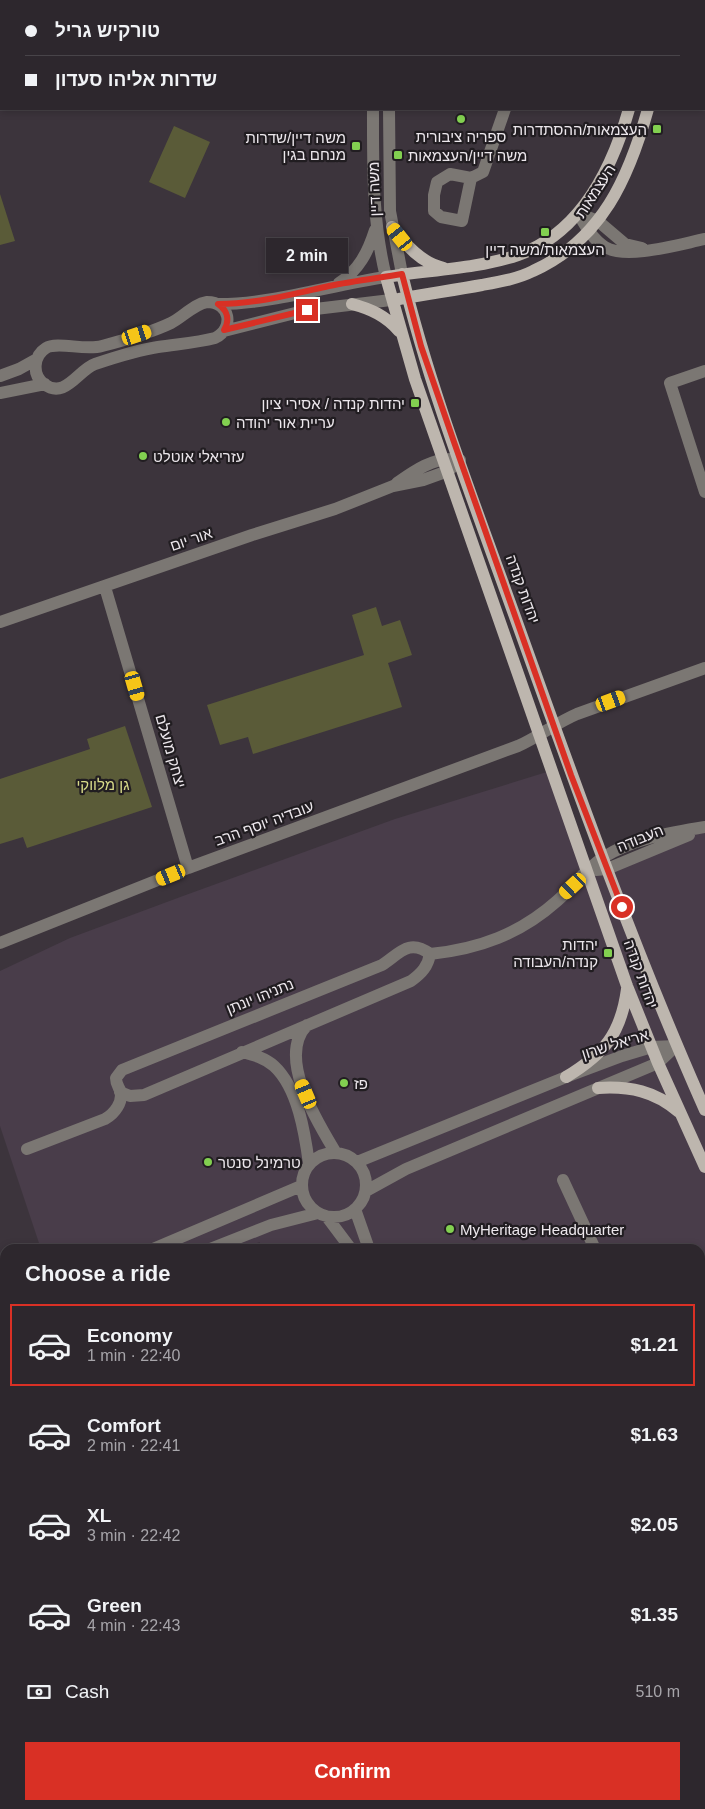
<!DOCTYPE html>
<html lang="en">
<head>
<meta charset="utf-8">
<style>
  body { margin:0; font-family:Helvetica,Heebo,sans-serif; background:#393339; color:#f1f3f6; height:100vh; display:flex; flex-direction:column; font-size:19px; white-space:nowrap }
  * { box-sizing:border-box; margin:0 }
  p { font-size:16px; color:#a7a5aa }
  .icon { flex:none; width:28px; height:28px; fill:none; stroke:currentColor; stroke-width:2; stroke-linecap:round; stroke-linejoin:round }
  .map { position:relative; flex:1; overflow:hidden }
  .sheet { position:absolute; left:0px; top:1244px; width:705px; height:566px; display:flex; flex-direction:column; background:#2d272d; border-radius:15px 15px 0 0; box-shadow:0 2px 8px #0003,0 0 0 1px #484449 }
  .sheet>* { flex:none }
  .guide { position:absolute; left:0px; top:0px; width:705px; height:110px; box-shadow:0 2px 8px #0003,0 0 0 1px #484449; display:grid; align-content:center; height:110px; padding:0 25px; background:#2d272d }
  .end { position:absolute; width:22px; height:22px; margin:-11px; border:6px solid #d93025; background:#fff; box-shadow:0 0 0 2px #fff }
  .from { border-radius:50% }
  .bubble { position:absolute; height:35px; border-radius:0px; background:#2d272d; box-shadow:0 2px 8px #0003,0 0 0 1px #484449; font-size:16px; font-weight:800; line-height:35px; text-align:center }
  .car { position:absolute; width:15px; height:30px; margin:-15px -8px; border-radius:6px; box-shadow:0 0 4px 1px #0007; background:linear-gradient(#f5c518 24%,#345 0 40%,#f5c518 0 76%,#345 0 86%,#f5c518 0) }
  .guide b { display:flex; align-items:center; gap:18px; height:48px; font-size:19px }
  .guide b+b { border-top:1px solid #484449 }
  .guide i { width:12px; height:12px; background:#f1f3f6 }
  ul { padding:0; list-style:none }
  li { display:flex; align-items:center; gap:15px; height:82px; margin:0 10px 8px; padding:0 15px; border:2px solid transparent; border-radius:0px }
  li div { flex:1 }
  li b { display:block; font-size:19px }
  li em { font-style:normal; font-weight:800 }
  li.on { border-color:#d93025 }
  li>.icon { width:45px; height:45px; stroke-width:1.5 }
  h2 { padding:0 25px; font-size:22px; line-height:60px }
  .pay { display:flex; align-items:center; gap:12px; height:55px; padding:0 25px; font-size:19px }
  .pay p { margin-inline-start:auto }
  .action { display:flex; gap:10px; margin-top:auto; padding:10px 25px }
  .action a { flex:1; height:58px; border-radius:0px; background:#d93025; color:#fff; font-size:20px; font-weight:800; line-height:58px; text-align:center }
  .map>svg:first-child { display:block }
  .built { fill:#493d4a }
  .green { fill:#5a5b38 }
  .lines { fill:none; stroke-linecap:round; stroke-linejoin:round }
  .minor { stroke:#7b7773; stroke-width:12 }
  .major { stroke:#bdb6ae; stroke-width:12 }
  .route { stroke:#d93025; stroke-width:6 }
  .poi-dot { fill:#82d050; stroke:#211d21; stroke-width:2 }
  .labels { text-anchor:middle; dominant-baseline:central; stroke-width:4.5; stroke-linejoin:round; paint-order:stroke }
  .poi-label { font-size:15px; fill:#ece7ec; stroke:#211d21; text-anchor:start }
  .street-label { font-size:15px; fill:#ece7ec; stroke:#211d21 }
  .park-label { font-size:15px; fill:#d8db89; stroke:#211d21 }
</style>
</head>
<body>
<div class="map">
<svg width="705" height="1809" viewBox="0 0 705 1809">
  <rect width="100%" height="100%" fill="#3c343c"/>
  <path class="built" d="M550,771L589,875L705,826V1487L700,1490V1249H255L260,1242L238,1249H41L0,1126V971L70,938L183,896L395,819Z"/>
  <path class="green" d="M174,126L210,142L185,198L149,182Z
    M0,194L15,241L0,245Z
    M376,607L382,626L400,620L412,655L388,663L402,707L253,754L248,737L220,745L207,705L364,655L352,615Z
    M125,726L152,807L27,848L23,837L0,844V779L90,749L87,739Z"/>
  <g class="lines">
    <path class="minor" d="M156,0L165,1
      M59,1L77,0
      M392,1L393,0
      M413,1V0
      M564,1V0
      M0,15H1
      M704,32H705
      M0,38L1,37
      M704,44H705
      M389,109L390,211L402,274
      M471,178L462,221L441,217L434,211V195L437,182L450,174L471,178L483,172L505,109
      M578,213C585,225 592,239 605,247C626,260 680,244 705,239
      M578,213L598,221L625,244L642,248
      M339,283C359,270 368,252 375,230
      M207,302C230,302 235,328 215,338C196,343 177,344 158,347C137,350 116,357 95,364C78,370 65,400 44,384C32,375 33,356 46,348C57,341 85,351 102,346C125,340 150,333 171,323C183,317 194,304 207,302Z
      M219,304C273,304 331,285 386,277C372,220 373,167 373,109
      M224,331L307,310L391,300
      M705,371L670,383L705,492
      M0,376L19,369L37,359
      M0,393L45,384
      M397,483C413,472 432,458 453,459
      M105,587L188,868
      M0,622L252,535L335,509L393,486L423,480L448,471L460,460
      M596,870L607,869L689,835
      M0,943L188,868L518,746C538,737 556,723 577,714L705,668
      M430,954C479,949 520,934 557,901C573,887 585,869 604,857C634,838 670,833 705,827
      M307,1025C276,1057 318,1123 336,1153
      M242,1052C254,1055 265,1058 274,1066C298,1088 305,1134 309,1164
      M27,1149L105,1119C114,1114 124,1102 120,1090C118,1086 116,1084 116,1078L122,1070L382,965C399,954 409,938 430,954C428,966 422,973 411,981L144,1095L130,1096L120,1092
      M302 1185a32 32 0 1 1 64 0a32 32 0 1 1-64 0Z
      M357,1162L566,1077L622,1056L652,1047L676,1046
      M563,1180L595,1249
      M366,1191L406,1169L658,1063L676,1046
      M355,1209L369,1249
      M327,1217L351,1249
      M153,1249L301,1186
      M210,1249L271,1225L318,1213
      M0,1307L5,1305
      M0,1323L5,1322
      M700,1333L705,1330
      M700,1721H705
      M403,1809L405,1805"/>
    <path class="major" d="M660,1L661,0
      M679,1V0
      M629,109C612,169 581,233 518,255C477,269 428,270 386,277L415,379L627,986L658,1063L705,1167
      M392,227C406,245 421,263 444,268
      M402,274C430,390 474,502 514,614C574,781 633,948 705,1110
      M399,299C427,294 454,290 482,285C499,282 517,279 533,271C602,240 629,177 648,109
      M352,304C371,309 386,316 399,331
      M566,1077C604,1054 621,1034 627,989
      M598,1088C630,1086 655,1091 679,1112
      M700,1518L705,1516
      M700,1552L705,1550
      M129,1809L135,1805
      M188,1809L195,1805"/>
  </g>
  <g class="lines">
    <path class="route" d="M307,310L224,330C230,320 228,311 218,304C256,304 293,294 329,286C353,281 378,278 402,274L421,346L454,442L571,775L622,907"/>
  </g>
  <g class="poi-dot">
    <circle cx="461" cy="119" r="5"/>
    <rect x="652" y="124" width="10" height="10" rx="2.5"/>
    <rect x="351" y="141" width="10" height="10" rx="2.5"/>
    <rect x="393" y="150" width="10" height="10" rx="2.5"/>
    <rect x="540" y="227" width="10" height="10" rx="2.5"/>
    <rect x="410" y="398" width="10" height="10" rx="2.5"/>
    <circle cx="226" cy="422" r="5"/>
    <circle cx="143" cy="456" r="5"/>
    <rect x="603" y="948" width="10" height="10" rx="2.5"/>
    <circle cx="344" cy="1083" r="5"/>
    <circle cx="208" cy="1162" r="5"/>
    <circle cx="450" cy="1229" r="5"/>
  </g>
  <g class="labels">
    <g class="poi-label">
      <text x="647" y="129" text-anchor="end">העצמאות/ההסתדרות</text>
      <text x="461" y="136" text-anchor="middle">ספריה ציבורית</text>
      <text x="346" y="137" text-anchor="end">משה דיין/שדרות<tspan x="346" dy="17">מנחם בגין</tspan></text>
      <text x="408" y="155">משה דיין/העצמאות</text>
      <text x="545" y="249" text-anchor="middle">העצמאות/משה דיין</text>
      <text x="405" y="403" text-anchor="end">יהדות קנדה / אסירי ציון</text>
      <text x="236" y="422">עריית אור יהודה</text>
      <text x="153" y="456">עזריאלי אוטלט</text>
      <text x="598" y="944" text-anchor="end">יהדות<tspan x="598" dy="17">קנדה/העבודה</tspan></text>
      <text x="354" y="1083">פז</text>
      <text x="218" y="1162">טרמינל סנטר</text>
      <text x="460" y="1229">MyHeritage Headquarter</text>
    </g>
    <g class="street-label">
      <text transform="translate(374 189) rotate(-92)">משה דיין</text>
      <text transform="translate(595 191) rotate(-57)">העצמאות</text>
      <text transform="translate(191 539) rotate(-19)">אור יום</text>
      <text transform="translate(523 589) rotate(70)">יהדות קנדה</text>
      <text transform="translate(171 751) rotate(74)">יצחק מועלם</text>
      <text transform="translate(264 823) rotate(-20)">עובדיה יוסף הרב</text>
      <text transform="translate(640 838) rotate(-22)">העבודה</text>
      <text transform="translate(641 974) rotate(70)">יהדות קנדה</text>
      <text transform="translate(260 996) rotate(-22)">נתניהו יונתן</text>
      <text transform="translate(615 1044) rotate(-17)">אריאל שרון</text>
    </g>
    <g class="park-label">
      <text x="103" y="784">גן מלווקי</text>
    </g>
  </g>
</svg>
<i class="end from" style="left:622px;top:907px"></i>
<i class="end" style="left:307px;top:310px"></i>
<div class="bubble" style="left:266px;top:238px;width:82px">2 min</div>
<i class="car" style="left:400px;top:237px;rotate:321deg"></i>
<i class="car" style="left:137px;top:335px;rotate:72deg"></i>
<i class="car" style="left:135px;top:686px;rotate:164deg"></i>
<i class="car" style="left:611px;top:701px;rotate:70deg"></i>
<i class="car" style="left:171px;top:875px;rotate:248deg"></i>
<i class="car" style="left:573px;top:886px;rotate:227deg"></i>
<i class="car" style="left:306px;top:1094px;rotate:337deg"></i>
<div class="guide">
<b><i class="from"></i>טורקיש גריל</b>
<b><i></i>שדרות אליהו סעדון</b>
</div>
<section class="sheet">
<h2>Choose a ride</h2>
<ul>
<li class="on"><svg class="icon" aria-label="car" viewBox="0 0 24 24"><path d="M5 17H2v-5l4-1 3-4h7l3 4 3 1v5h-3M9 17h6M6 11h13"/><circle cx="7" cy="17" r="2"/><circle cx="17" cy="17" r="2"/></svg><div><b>Economy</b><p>1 min · 22:40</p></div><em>$1.21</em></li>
<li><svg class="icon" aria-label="car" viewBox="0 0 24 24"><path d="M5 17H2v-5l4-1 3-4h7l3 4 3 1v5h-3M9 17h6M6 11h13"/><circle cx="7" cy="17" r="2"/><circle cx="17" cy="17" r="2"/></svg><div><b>Comfort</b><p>2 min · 22:41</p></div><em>$1.63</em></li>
<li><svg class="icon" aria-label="car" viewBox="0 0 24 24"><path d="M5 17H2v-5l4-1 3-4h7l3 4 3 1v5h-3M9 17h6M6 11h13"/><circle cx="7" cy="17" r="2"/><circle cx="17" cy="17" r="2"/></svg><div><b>XL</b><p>3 min · 22:42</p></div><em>$2.05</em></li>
<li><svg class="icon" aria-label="car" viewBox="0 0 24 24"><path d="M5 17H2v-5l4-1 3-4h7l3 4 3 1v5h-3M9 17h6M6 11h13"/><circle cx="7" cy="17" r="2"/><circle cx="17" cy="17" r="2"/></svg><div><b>Green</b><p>4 min · 22:43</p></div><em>$1.35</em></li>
</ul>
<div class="pay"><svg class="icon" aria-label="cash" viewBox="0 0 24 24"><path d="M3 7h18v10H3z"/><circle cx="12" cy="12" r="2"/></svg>Cash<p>510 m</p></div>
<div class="action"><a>Confirm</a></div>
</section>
</div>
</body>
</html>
